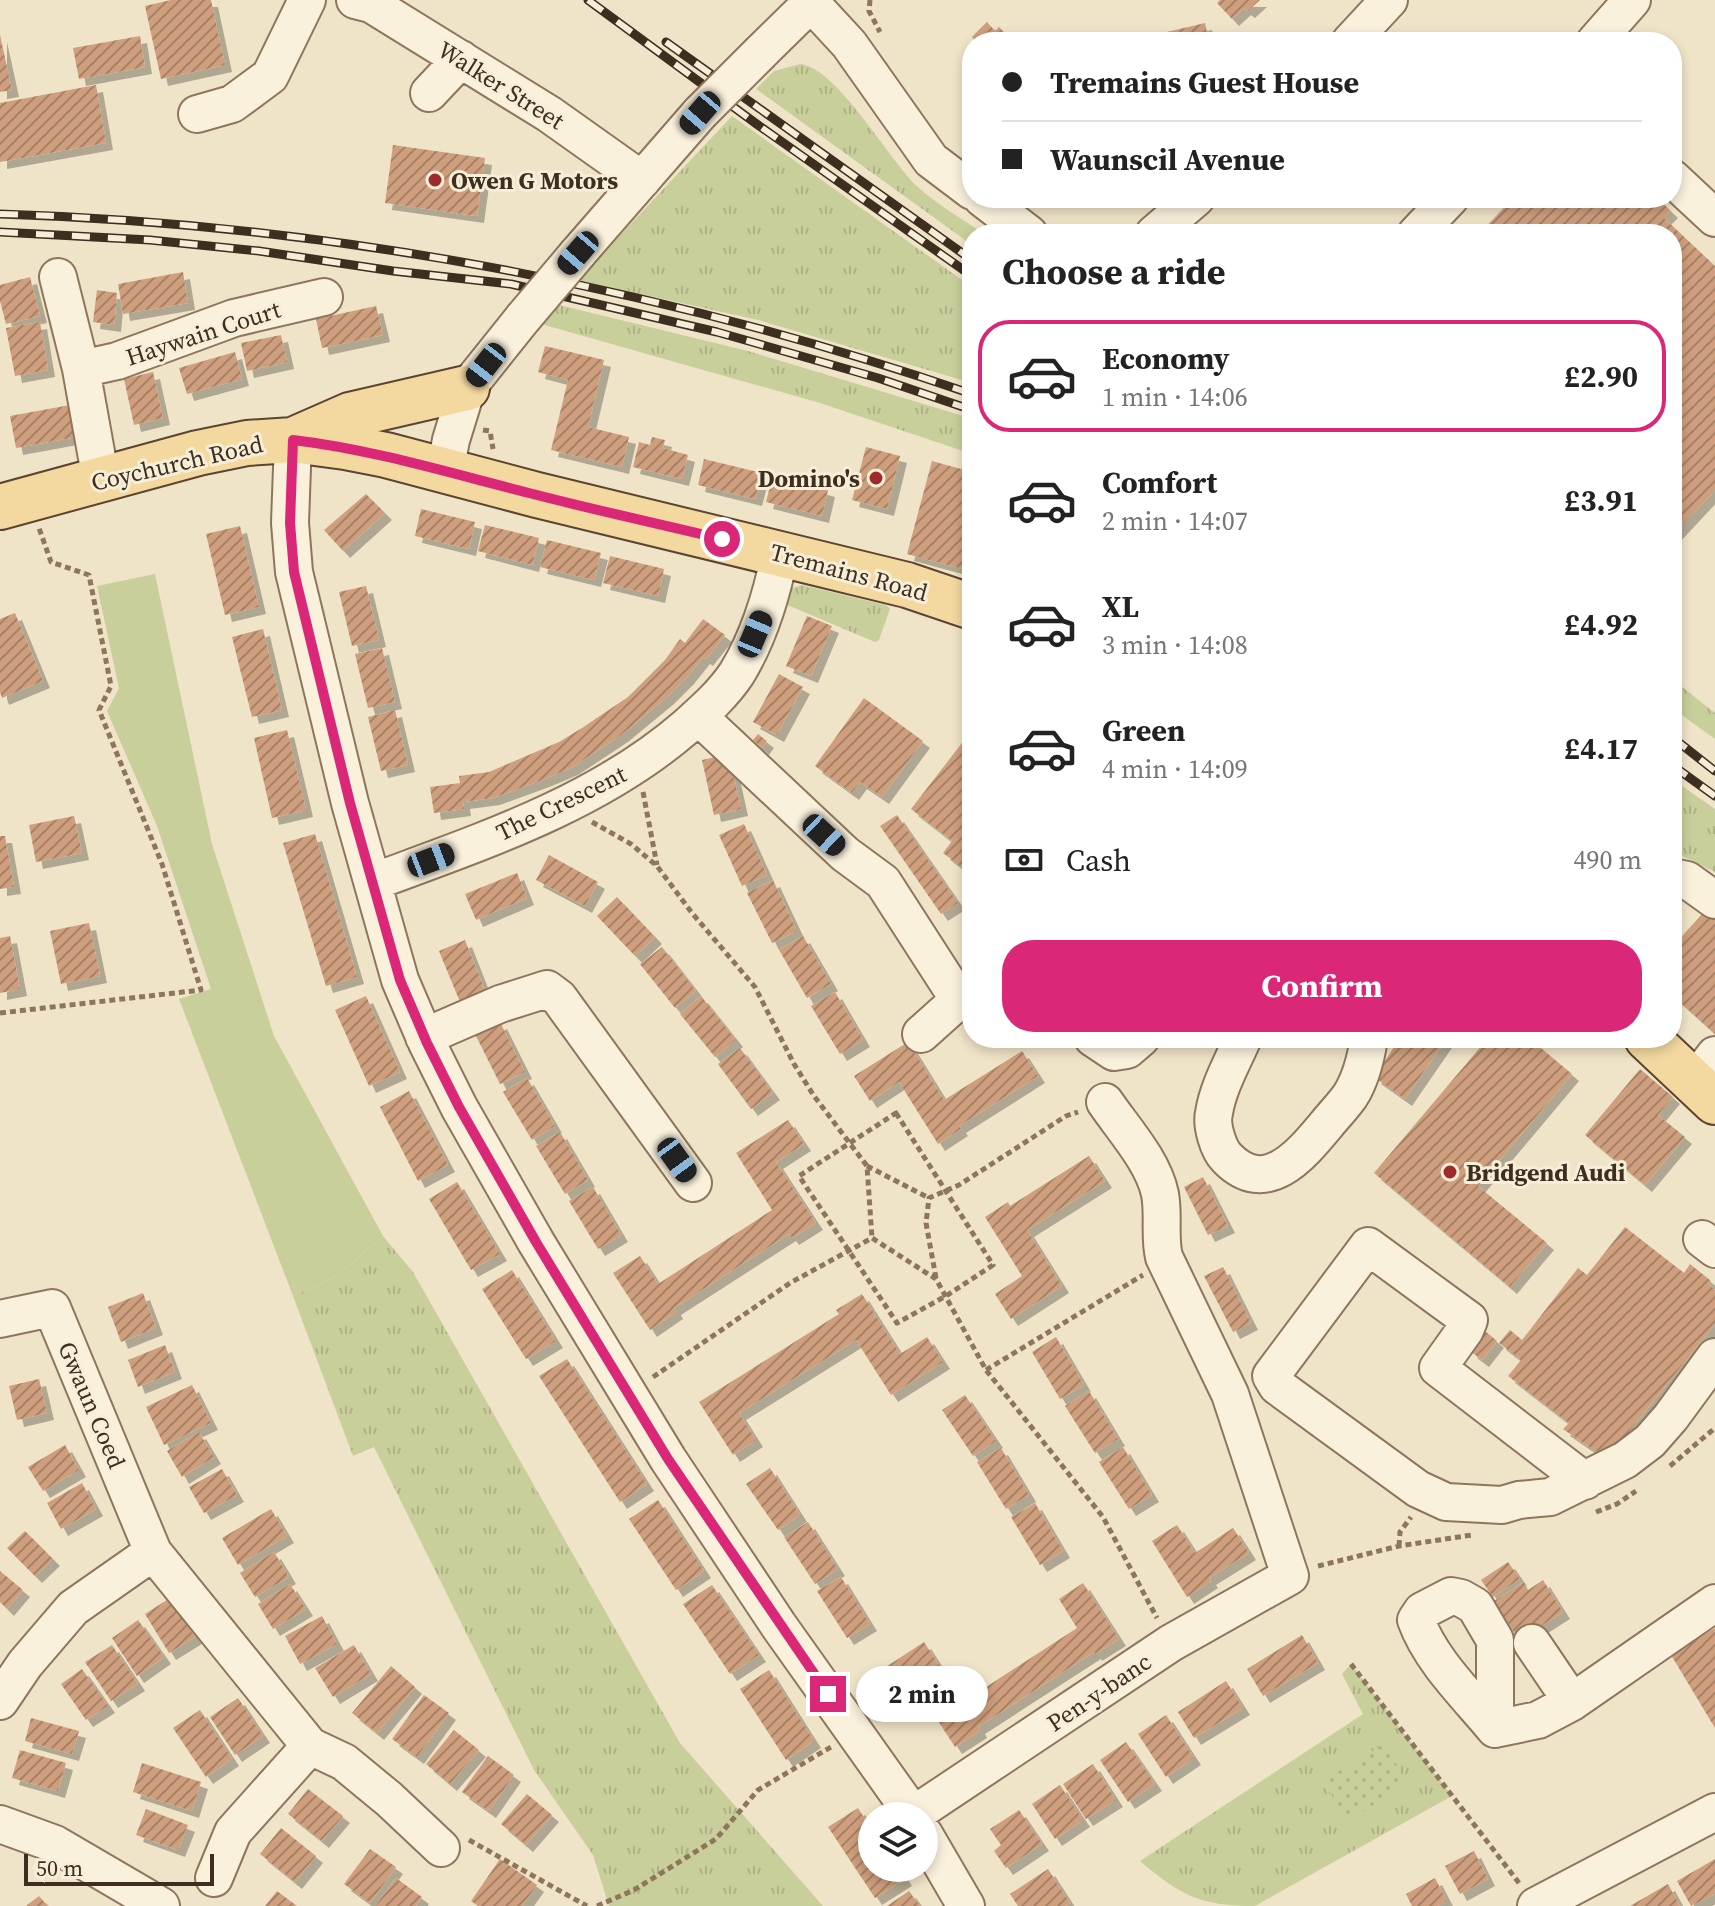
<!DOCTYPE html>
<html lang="en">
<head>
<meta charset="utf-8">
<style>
  body { margin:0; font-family:"Source Serif 4",serif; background:#f6f6f6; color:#222; height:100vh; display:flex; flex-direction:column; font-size:30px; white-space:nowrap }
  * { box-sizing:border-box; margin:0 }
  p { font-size:26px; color:#767676 }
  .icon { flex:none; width:44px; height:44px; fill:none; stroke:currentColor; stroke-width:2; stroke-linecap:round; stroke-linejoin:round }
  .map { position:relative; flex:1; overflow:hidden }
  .sheet { position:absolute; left:962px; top:224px; width:720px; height:824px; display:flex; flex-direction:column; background:#fff; border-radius:32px; box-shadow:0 4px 12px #0003 }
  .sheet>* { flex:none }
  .banner { position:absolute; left:962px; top:32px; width:720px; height:176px; border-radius:32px; box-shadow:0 4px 12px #0003; display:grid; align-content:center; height:176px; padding:0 40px; background:#fff }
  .buttons { position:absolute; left:858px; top:1802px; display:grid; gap:16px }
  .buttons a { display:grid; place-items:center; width:80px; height:80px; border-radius:50%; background:#fff; box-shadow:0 4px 12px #0003; font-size:40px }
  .scale { position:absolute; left:24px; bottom:20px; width:190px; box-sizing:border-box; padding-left:8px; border:4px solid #3d2e20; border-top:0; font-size:22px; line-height:28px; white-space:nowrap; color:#3d2e20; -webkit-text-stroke:6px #f7eed8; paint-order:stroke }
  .end { position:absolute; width:36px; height:36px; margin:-18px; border:10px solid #db2777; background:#fff; box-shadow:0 0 0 4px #fff }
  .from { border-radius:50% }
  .bubble { position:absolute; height:56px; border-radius:28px; background:#fff; box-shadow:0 4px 12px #0003; font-size:26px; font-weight:700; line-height:56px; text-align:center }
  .car { position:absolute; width:24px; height:48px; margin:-24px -12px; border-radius:10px; box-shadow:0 0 6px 2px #0007; background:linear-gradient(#222 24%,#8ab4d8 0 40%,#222 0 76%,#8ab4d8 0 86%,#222 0) }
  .banner b { display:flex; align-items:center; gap:28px; height:76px; font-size:30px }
  .banner b+b { border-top:2px solid #e0e0e0 }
  .banner i { width:20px; height:20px; background:#222 }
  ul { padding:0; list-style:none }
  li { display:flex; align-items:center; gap:24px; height:112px; margin:0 16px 12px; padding:0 24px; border:4px solid transparent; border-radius:32px }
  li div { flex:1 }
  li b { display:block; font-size:30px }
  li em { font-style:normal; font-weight:700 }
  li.active { border-color:#db2777 }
  li>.icon { width:72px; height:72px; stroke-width:1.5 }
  h2 { padding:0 40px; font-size:36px; line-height:96px }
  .pay { display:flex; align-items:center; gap:20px; height:88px; padding:0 40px; font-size:30px }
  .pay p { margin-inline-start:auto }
  .primary-button { display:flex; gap:16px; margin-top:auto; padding:16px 40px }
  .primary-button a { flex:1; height:92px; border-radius:32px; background:#db2777; color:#fff; font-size:32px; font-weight:700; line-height:92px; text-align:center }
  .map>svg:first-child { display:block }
  .grass { fill:url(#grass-tufts) }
  .park { fill:url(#park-dots) }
  .garden { fill:#c9cf9b }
  .building { fill:url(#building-hatch); filter:url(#shadow) }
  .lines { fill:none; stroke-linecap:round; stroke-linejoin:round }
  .minor-casing { stroke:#8d765c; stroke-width:40 }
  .major-casing { stroke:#5b4430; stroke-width:48 }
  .path { stroke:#8d765c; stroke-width:5; stroke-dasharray:6 4; stroke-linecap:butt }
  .minor { stroke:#faf1dc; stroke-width:36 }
  .major { stroke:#f3d9a0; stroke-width:44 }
  .rail-casing { stroke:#3d2e20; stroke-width:9 }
  .rail { stroke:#f7eed8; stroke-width:6; stroke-dasharray:18; stroke-linecap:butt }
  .minor-bridge-casing { stroke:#8d765c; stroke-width:40; stroke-linecap:butt }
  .minor-bridge { stroke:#faf1dc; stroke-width:36 }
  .route { stroke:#db2777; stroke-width:10 }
  .poi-dot { fill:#9e2a2b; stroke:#f7eed8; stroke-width:3 }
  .labels { text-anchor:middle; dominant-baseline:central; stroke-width:6; stroke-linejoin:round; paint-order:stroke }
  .street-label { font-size:24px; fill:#3d2e20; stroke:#f7eed8 }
  .poi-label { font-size:24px; font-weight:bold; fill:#3d2e20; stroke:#f7eed8; text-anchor:start }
</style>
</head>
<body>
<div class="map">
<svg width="1715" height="1906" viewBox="0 0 1715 1906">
  <defs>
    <pattern id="grass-tufts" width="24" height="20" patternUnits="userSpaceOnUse" patternTransform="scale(2)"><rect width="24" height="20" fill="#c9cf9b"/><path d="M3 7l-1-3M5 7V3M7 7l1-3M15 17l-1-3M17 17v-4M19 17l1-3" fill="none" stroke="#aeb285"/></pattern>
    <pattern id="park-dots" width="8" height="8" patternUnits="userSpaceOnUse" patternTransform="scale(2)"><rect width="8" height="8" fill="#c9cf9b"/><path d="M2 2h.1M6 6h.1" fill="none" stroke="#aeb285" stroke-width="1.8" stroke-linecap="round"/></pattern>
    <pattern id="building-hatch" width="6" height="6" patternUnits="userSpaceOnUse" patternTransform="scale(2)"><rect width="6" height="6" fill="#cf9f7d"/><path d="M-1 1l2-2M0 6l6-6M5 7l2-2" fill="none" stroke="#a98266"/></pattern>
    <filter id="shadow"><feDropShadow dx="7" dy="7" stdDeviation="0" flood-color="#0004"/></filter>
  </defs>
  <rect width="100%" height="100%" fill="#f0e4c8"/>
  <path class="grass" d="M800,64C837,67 890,162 918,187C937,205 963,219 984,234H972V245L756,89L774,71Z
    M732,116L972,287V383L758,320L578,280Z
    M555,304L748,351L957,414L972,420V454L820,403L541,324Z
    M802,585L886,605L890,609L879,640L875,642L785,604L789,589Z
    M1672,679L1715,713V739L1672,708Z
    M1672,779L1715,809V872L1672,851Z
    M383,1236L413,1272L680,1743L823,1906H609L593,1855L534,1770L374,1447L353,1456L293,1296L337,1276Z
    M1351,1664L1452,1796L1255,1906C1201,1906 1181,1896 1140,1861L1363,1714L1342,1674Z"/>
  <path class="park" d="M1384,1744L1408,1784L1347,1821L1323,1781Z"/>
  <path class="garden" d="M155,574L212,844L274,1036L383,1236L337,1276L293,1296L179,999L211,989L157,826L107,711L119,688L97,586Z"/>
  <path class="building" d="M171,0H211L225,65L161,79L145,6Z
    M1220,0H1260L1248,11L1244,8L1232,19L1217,3Z
    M987,22L995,31L999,27L1014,42H977L972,37Z
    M1205,23L1209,42H1169L1167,32Z
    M0,35L12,90L0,92Z
    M140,36L145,67L79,79L73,48Z
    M96,85L106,143L0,162V103Z
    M393,145L485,158L477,216L385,203Z
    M1513,198H1657L1671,211L1664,218L1715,266V490L1672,536V234H1479Z
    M183,272L188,303L123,314L118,284Z
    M30,277L40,316L6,324L0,301V285Z
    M97,290L117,293L114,325L93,322Z
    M376,306L383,335L322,348L316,319Z
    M40,322L48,370L15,376L6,328Z
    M281,335L287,362L247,371L241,343Z
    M545,346L604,360L588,427L629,437L622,467L551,450L568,380L538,372Z
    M235,352L242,379L187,394L179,368Z
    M153,372L163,418L134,425L124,379Z
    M70,405L76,437L16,448L10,416Z
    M652,437L665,440L663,448L688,455L682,479L633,467L639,442L650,445Z
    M866,447L900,456L887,509L852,500Z
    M704,459L762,473L755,499L698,485Z
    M932,461L972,472V556H969L966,570L907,554Z
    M773,475L828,490L822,516L766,502Z
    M366,494L385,513L343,551L324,530Z
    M421,509L475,522L469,549L415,536Z
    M485,525L539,538L532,565L478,551Z
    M240,526L259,607L225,615L206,534Z
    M547,540L601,553L594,580L540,567Z
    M610,556L664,569L658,596L603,583Z
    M366,586L379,640L352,646L339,592Z
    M15,613L43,681L2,698L0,692V619Z
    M807,616L832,626L811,676L786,666Z
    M703,619L725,635L706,659L703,657L687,677L667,697L621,735L571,768L545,779L493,798L463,802L464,809L434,813L430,787L460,783L459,776L489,772L559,742L582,728L628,697L665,660L680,639L685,643Z
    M263,629L282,710L252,717L232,637Z
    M382,648L395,702L368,708L355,654Z
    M779,674L803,687L777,735L753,722Z
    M864,698L923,741L882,797L860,782L852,793L815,766Z
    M395,710L408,765L381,771L368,717Z
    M287,730L306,810L272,818L254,738Z
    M972,730V875L943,853L952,841L911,809Z
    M758,734L767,741L762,748L753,740Z
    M729,754L741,809L714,815L702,760Z
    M897,815L958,903L941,914L880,826Z
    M74,816L82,853L36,862L29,825Z
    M744,824L767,875L742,886L719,835Z
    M315,834L357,977L326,986L283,843Z
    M0,836H5L14,887L0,889Z
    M549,855L598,882L585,906L536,880Z
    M517,873L527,898L476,920L465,894Z
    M773,880L797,931L772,943L747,893Z
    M617,897L655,937L635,956L597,916Z
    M1707,909L1715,917V1034L1672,995V947Z
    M89,923L100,976L61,984L50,931Z
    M10,936L20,989L0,993V938Z
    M803,936L831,984L807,998L779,950Z
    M465,940L485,991L460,1002L439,951Z
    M662,947L696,991L675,1008L640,964Z
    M835,992L863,1040L840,1054L811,1006Z
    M366,996L400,1072L369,1086L335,1010Z
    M701,996L736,1040L715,1057L680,1014Z
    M500,1022L525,1072L500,1084L475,1034Z
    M1400,1038H1447L1405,1099L1374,1077Z
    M1488,1038H1529L1572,1074L1478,1186L1547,1243L1510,1287L1374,1173Z
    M908,1042L944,1100L1022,1051L1038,1076L959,1126L961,1129L938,1144L899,1082L870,1101L854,1076Z
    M740,1048L773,1093L751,1109L718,1064Z
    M1640,1069L1673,1097L1658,1115L1685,1137L1645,1185L1585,1135Z
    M527,1078L555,1126L532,1140L503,1092Z
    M409,1091L448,1165L418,1181L380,1107Z
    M788,1120L804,1144L776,1162L816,1223L792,1238L789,1234L674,1308L676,1312L650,1330L613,1273L640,1256L658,1284L772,1210L736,1153Z
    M560,1132L588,1180L565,1194L536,1146Z
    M1089,1156L1105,1181L1027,1230L1062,1286L1011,1319L995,1294L1022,1276L985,1217L1008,1202L1010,1206Z
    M1203,1177L1228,1226L1208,1235L1184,1187Z
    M457,1182L500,1254L471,1270L429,1199Z
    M593,1187L621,1235L598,1249L569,1201Z
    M1625,1227L1684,1273L1690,1264L1711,1281L1708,1284L1715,1290V1324L1615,1449L1595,1451L1563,1429L1569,1423L1508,1376L1521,1360L1499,1343L1510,1330L1522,1340L1578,1268L1587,1275Z
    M1223,1267L1251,1323L1233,1332L1204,1276Z
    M512,1270L556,1341L526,1359L482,1289Z
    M143,1293L156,1328L121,1342L108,1307Z
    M862,1294L900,1354L927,1337L943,1362L891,1395L856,1340L739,1413L756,1440L733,1455L699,1402L839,1314L836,1310Z
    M1485,1331L1497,1341L1482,1360L1470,1351Z
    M1056,1337L1084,1385L1060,1399L1032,1352Z
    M165,1345L175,1372L138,1387L128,1360Z
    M567,1359L647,1484L620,1502L539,1376Z
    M39,1379L47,1413L17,1420L9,1386Z
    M192,1385L211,1423L164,1445L146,1407Z
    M1089,1391L1118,1439L1095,1453L1065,1406Z
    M965,1395L996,1441L973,1456L942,1410Z
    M199,1432L214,1457L182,1477L167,1451Z
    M65,1445L79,1470L43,1491L28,1467Z
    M1123,1447L1152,1495L1129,1509L1099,1462Z
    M1001,1448L1029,1495L1006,1509L977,1462Z
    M770,1468L800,1515L778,1530L746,1484Z
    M222,1469L237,1495L204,1513L189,1487Z
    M82,1483L96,1509L61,1529L47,1503Z
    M658,1500L704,1571L676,1590L629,1519Z
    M1035,1503L1063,1551L1040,1565L1011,1517Z
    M271,1509L287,1536L238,1565L222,1538Z
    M808,1522L838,1569L815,1584L784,1537Z
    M1177,1525L1195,1553L1233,1528L1249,1553L1209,1578L1211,1581L1187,1597L1152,1541Z
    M25,1531L53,1559L35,1576L7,1548Z
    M274,1552L289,1577L255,1597L240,1573Z
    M1508,1562L1520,1579L1493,1597L1481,1580Z
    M0,1571L23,1590L7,1609L0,1602Z
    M841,1577L870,1624L847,1638L817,1591Z
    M1543,1580L1563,1612L1519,1640L1494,1601L1524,1582L1528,1590Z
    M1083,1583L1119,1639L1095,1654L1094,1652L978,1727L980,1731L955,1747L916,1687L890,1704L872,1676L924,1642L963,1702L1077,1628L1059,1599Z
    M290,1584L306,1609L273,1629L258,1604Z
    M712,1585L759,1655L730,1674L683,1604Z
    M170,1598L195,1637L169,1653L145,1614Z
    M322,1616L337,1644L300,1664L285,1636Z
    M138,1620L164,1657L137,1676L112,1638Z
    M1715,1628V1728L1671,1655Z
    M1302,1635L1318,1663L1263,1696L1247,1669Z
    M112,1645L138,1684L111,1701L85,1662Z
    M354,1645L371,1674L333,1697L315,1668Z
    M391,1666L415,1687L377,1733L352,1713Z
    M82,1669L108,1706L86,1720L61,1684Z
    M769,1670L814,1741L786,1760L740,1689Z
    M1226,1681L1243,1708L1194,1738L1178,1712Z
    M424,1695L449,1713L417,1757L392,1739Z
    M238,1698L263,1736L235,1755L210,1717Z
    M200,1710L232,1759L206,1777L173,1728Z
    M1166,1715L1194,1758L1166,1777L1138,1734Z
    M31,1718L79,1731L72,1754L25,1741Z
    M454,1730L479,1750L450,1784L426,1764Z
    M1126,1742L1155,1784L1128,1802L1100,1760Z
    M20,1750L66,1763L58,1791L12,1778Z
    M488,1756L514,1775L489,1811L462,1792Z
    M142,1763L201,1782L192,1811L133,1792Z
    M1093,1764L1116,1800L1086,1819L1063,1784Z
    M1060,1785L1083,1820L1055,1839L1032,1804Z
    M308,1789L343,1816L322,1841L288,1814Z
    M527,1794L552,1815L526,1845L501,1824Z
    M858,1808L872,1830V1868H898L905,1879L875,1898L828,1827Z
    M146,1809L188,1825L178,1850L136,1835Z
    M1019,1810L1042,1844L1006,1868L994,1851L1001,1845L990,1829Z
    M281,1828L316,1856L295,1882L260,1854Z
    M370,1849L396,1867L370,1903L344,1884Z
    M1474,1851L1488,1879L1460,1894L1445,1866Z
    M500,1859L537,1885L522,1906H478L471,1901Z
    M1715,1859V1894L1691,1906L1677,1881Z
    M1048,1869L1070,1903L1065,1906H1018L1010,1894Z
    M396,1878L422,1897L416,1906H375Z
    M1435,1878L1447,1901L1437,1906H1412L1406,1894Z
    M1668,1884L1680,1906H1630Z
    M277,1891L297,1906H265Z
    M909,1891L920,1906H887Z
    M39,1896L48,1906H26Z"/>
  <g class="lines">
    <defs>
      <path id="minor" d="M355,0L371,4L549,114L642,180
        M811,3L849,44L931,160L972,191
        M1350,42L1389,0
        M1595,42L1632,0
        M761,52L814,0
        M429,93L461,59
        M197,114L232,104L270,76L307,0
        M1672,178L1715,218
        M982,198L1029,234
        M1154,234L1196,198
        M1416,234L1450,198
        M578,253L700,113
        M58,277L81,369L101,480
        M81,369L117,361L234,318L324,297
        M293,440L290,523L294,572L350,803L400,980L427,1043L459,1107L536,1242L668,1459L779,1626L914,1816
        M445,471L451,440L467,388L523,318
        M698,716L845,854L883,882L959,1000L921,1034
        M1672,877L1687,880L1715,900
        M373,882C483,841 597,804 687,726C705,710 724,693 737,673C759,637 772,594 780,553
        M424,1037L500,1004L547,989L559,998L693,1183
        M1093,1038L1114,1052L1127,1050L1141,1038
        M1243,1038C1233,1061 1218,1087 1214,1113C1211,1125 1218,1149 1227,1158C1266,1198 1301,1155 1326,1125C1334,1115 1343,1106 1350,1096C1361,1079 1366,1058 1369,1038
        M1694,1082L1715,1055
        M1702,1239L1715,1249
        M0,1319L52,1308L153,1552L310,1746L344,1762L389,1799L441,1848
        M1585,1481L1438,1368L1465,1330L1469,1320L1368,1246L1271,1376L1277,1386L1418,1489L1446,1502L1502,1505L1519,1500L1550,1497L1625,1460L1650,1441L1671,1417L1715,1357
        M1451,1596L1461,1598L1475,1606L1495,1640V1729C1467,1695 1431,1661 1416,1620L1422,1611Z
        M1532,1643L1572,1702
        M0,1701L25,1664L73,1608L153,1552
        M1495,1729L1538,1720L1572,1702L1715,1603
        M913,1815L1171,1643L1290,1576L1230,1394L1164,1257C1159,1236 1164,1215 1160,1194C1153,1161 1124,1130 1105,1102
        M0,1824L55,1844L161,1906
        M924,1834L966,1906
        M214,1878L233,1832L310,1746
        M1536,1906L1715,1812"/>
      <path id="major" d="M293,440L350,415L467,388
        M0,507L198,453L247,443L293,440L345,447L386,455L537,495L907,585L972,607
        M1647,1038L1715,1102"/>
    </defs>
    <use href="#minor" class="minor-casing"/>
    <use href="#major" class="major-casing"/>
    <path class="path" d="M870,0L869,11L880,32
      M483,430L490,431L493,449
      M643,792L657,865
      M592,822L631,844L657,866L692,913L755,987L794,1064L814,1096L867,1166L872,1238
      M0,1013L201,990L162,864L99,710L111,686L89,575L51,562L39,528
      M896,1113L993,1265L946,1296L897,1323L799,1176Z
      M867,1166L929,1198
      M936,1278L926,1223L929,1198L959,1185L1066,1116L1078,1112
      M986,1370L1143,1275
      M653,1377L790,1283L872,1238L936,1279L986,1370L1103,1517L1157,1618
      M1670,1466L1715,1428
      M1596,1512L1617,1504L1636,1491
      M1399,1546L1400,1532L1411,1517
      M1318,1566L1399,1546L1472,1535
      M1351,1664L1519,1883
      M469,1840L587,1906
      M597,1906L634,1890L716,1839L758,1790L831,1747"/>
    <use href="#minor" class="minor"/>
    <use href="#major" class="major"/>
    <defs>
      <path id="rail" d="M588,0L758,125L972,276
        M666,42L972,260
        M0,214C330,224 660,287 972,394
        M0,232L150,240L259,251L393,271L511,284L717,332L878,378L972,410
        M1672,737L1715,771
        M1672,765L1715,796"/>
    </defs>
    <use href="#rail" class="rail-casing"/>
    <use href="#rail" class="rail"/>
    <defs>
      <path id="minor-bridge" d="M700,113L761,52
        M523,318L578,253"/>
    </defs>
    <use href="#minor-bridge" class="minor-bridge-casing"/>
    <use href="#minor-bridge" class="minor-bridge"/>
  </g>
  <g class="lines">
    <path class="route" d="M722,539C660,524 599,511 537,495C456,475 377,450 293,440L290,523L294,572L350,803L400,980L427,1043L459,1107L536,1242L668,1459L828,1694"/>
  </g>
  <g class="poi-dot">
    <circle cx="435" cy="180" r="8"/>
    <circle cx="876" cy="478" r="8"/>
    <circle cx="1450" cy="1172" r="8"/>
  </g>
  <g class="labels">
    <g class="street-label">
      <text transform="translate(501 85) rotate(32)">Walker Street</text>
      <text transform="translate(203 333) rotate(-18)">Haywain Court</text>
      <text transform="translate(177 463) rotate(-13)">Coychurch Road</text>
      <text transform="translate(849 572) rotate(15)">Tremains Road</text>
      <text transform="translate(561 803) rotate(-26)">The Crescent</text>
      <text transform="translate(92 1405) rotate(67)">Gwaun Coed</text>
      <text transform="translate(1099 1692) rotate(-34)">Pen-y-banc</text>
    </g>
    <g class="poi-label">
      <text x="451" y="180">Owen G Motors</text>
      <text x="860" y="478" text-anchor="end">Domino's</text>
      <text x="1466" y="1172">Bridgend Audi</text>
    </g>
  </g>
</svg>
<div class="buttons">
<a><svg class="icon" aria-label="layers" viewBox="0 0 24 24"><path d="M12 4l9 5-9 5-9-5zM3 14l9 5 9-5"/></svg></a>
</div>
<div class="scale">50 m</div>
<i class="end from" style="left:722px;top:539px"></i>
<i class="end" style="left:828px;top:1694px"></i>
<div class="bubble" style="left:856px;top:1666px;width:132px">2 min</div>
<i class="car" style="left:700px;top:113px;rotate:221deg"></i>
<i class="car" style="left:578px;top:253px;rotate:221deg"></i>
<i class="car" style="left:486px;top:365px;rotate:218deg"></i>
<i class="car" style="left:755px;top:634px;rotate:23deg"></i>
<i class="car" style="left:824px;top:835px;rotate:133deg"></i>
<i class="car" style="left:431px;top:860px;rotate:69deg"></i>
<i class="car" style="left:677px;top:1160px;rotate:144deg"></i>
<div class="banner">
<b><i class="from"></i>Tremains Guest House</b>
<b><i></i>Waunscil Avenue</b>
</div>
<section class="sheet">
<h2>Choose a ride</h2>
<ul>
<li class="active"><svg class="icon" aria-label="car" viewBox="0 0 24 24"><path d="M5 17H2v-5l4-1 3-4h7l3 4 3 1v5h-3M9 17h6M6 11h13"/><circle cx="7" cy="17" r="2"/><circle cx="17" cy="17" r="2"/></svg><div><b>Economy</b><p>1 min · 14:06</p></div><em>£2.90</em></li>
<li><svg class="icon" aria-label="car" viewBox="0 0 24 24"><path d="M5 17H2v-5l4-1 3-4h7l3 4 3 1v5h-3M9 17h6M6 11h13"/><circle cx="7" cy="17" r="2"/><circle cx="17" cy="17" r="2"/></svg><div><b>Comfort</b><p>2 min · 14:07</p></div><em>£3.91</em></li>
<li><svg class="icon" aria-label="car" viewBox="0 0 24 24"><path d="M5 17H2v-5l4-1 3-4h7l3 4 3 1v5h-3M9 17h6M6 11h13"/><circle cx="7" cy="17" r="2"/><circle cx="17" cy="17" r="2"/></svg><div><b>XL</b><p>3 min · 14:08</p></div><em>£4.92</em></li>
<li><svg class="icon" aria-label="car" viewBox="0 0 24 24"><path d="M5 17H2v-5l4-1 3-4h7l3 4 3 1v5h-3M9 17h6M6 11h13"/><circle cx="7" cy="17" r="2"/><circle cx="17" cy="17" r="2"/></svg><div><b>Green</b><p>4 min · 14:09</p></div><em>£4.17</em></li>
</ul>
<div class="pay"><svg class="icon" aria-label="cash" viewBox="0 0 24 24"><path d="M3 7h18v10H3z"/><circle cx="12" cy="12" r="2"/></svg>Cash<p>490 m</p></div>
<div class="primary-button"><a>Confirm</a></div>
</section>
</div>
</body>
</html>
